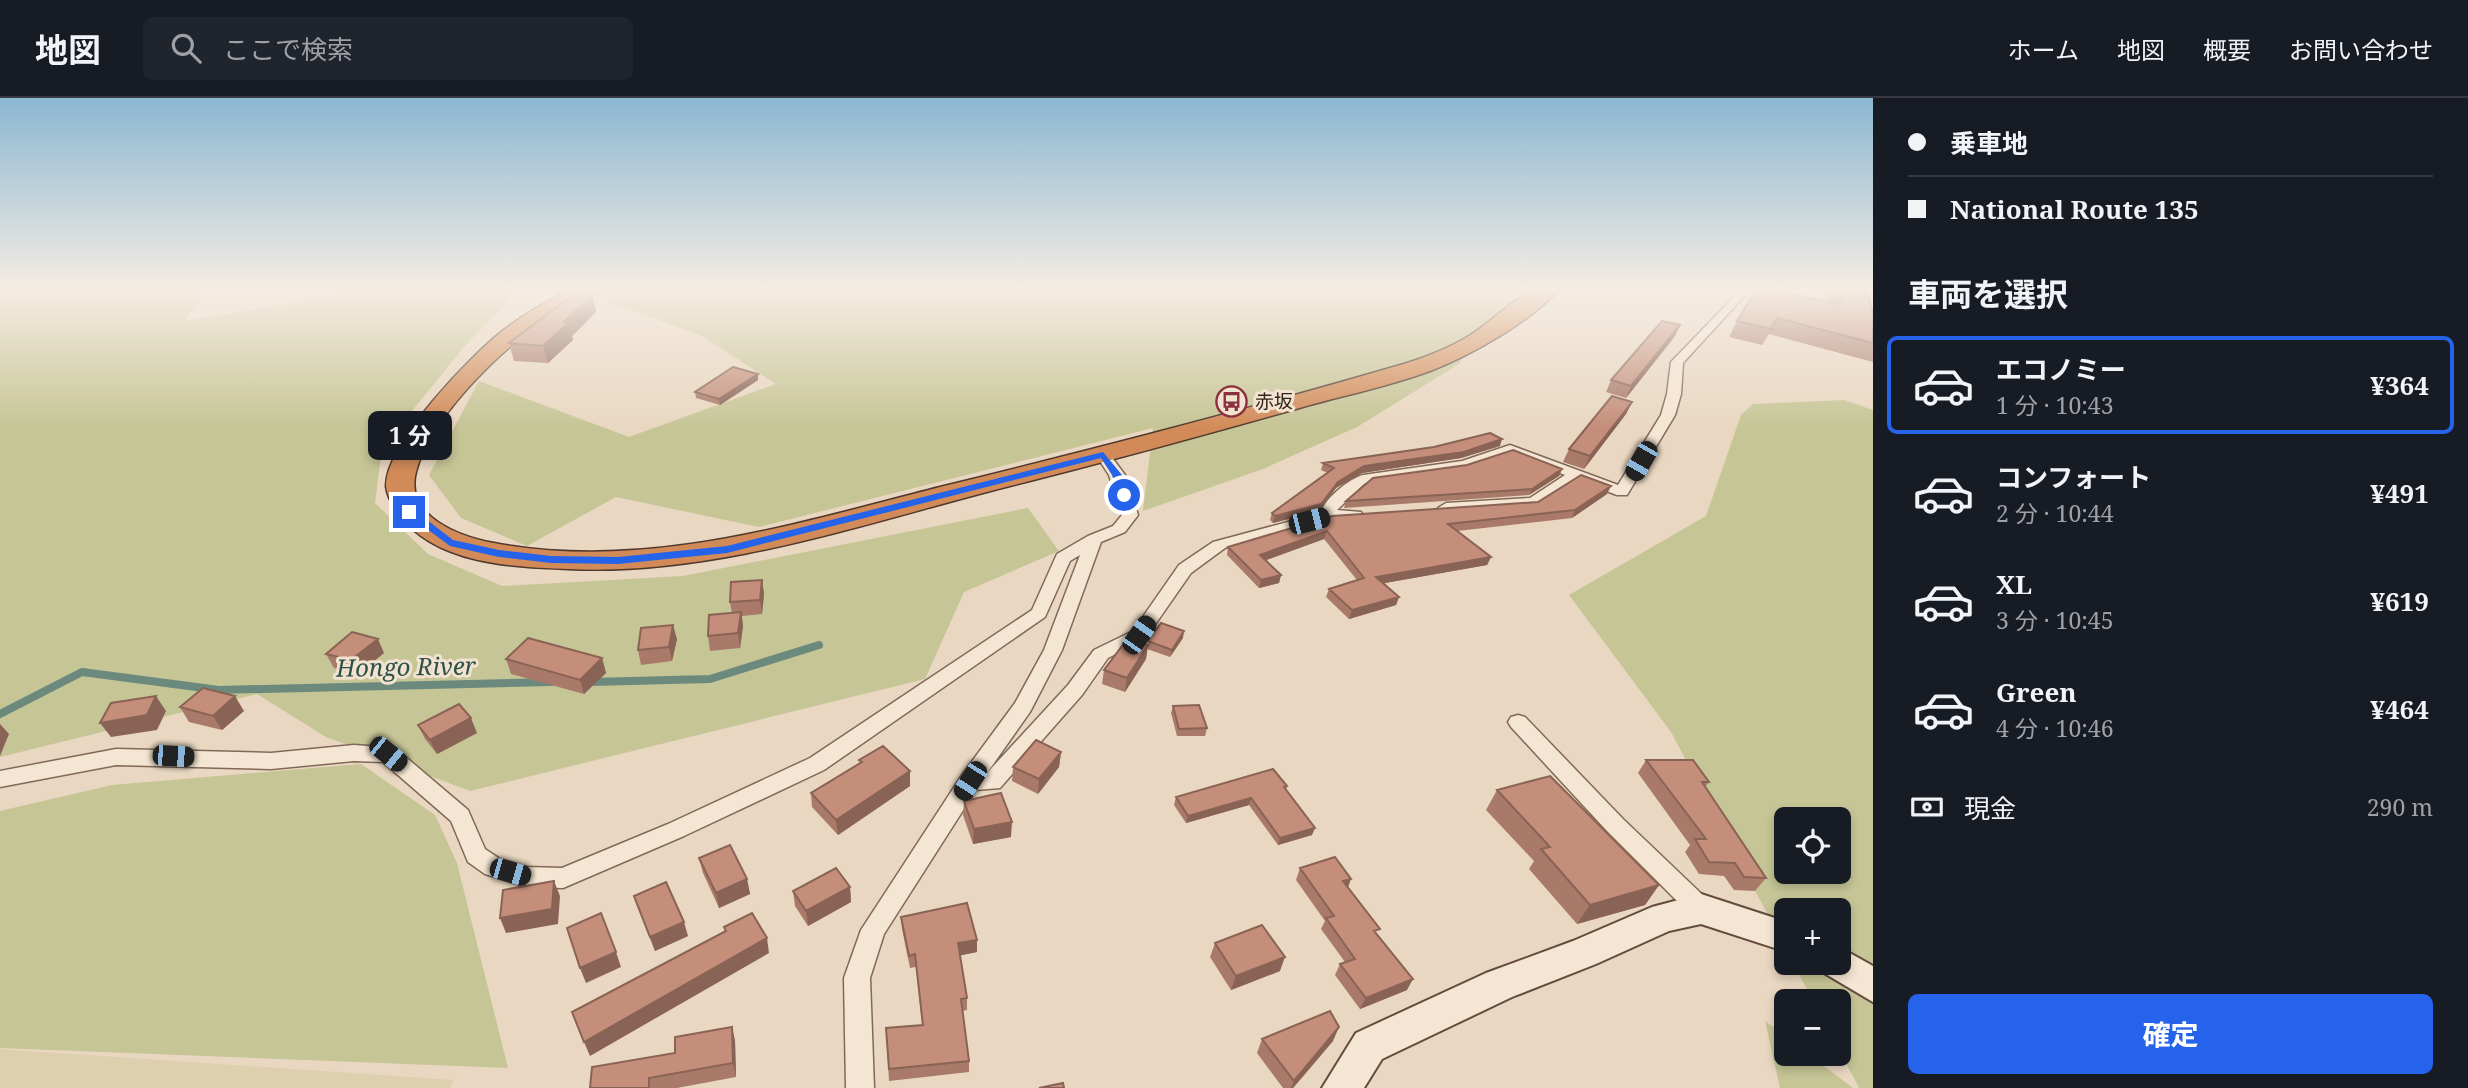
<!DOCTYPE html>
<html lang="ja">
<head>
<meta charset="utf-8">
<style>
  body { margin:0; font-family:"Noto Serif","Noto Sans JP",serif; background:#20242c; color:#f1f3f6; height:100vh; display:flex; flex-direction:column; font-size:26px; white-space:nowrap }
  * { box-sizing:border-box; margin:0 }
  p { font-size:23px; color:#9ea1a6 }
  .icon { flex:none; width:38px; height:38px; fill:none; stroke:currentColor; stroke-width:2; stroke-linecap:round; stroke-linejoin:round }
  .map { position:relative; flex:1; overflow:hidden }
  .sheet { display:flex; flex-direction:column; background:#171b24; width:595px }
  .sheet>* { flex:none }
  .hud { display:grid; align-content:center; height:154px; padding:0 35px; background:#171b24 }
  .controls { position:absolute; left:1774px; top:709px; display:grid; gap:14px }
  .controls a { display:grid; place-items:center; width:77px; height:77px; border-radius:10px; background:#171b24; box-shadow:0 4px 10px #0003; font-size:35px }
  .end { position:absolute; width:32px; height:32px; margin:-16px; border:9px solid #2563eb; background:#fff; box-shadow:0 0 0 4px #fff }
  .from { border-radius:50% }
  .bubble { position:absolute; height:49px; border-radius:10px; background:#171b24; box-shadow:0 4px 10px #0003; font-size:23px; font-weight:700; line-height:49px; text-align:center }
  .car { position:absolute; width:21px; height:42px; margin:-21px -10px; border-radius:9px; box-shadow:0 0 5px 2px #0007; background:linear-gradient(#222 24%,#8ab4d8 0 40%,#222 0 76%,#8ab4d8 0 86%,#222 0) }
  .hud b { display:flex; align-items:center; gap:24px; height:66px; font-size:26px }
  .hud b+b { border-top:2px solid #363941 }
  .hud i { width:18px; height:18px; background:#f1f3f6 }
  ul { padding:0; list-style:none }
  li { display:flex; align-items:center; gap:21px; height:98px; margin:0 14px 10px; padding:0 21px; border:4px solid transparent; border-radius:10px }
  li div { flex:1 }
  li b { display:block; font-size:26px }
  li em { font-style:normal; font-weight:700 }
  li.current { border-color:#2563eb }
  li>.icon { width:63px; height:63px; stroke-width:1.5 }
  h2 { padding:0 35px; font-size:32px; line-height:84px }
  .pay { display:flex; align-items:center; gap:18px; height:77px; padding:0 35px; font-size:26px }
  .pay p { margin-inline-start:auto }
  .button { display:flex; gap:14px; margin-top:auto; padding:14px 35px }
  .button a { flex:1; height:80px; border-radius:10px; background:#2563eb; color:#fff; font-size:28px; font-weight:700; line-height:80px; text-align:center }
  header { display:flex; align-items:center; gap:42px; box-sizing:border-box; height:98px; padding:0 35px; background:#171b24; border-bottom:2px solid #363941 }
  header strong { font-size:33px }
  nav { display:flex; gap:38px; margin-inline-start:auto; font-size:24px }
  .search { width:490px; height:63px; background:#20242c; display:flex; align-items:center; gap:18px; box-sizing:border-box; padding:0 24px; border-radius:10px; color:#9ea1a6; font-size:26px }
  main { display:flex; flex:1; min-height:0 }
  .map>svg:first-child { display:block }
  .farmland { fill:#ded0af }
  .green { fill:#c6c596; fill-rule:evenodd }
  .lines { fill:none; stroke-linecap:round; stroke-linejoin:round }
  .stream { stroke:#6c897d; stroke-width:8 }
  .street-casing { stroke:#81695a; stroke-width:3 }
  .secondary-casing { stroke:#634b3e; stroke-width:4 }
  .highway-casing { stroke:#4f392e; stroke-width:3 }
  .street { fill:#f5e6d3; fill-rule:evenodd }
  .secondary { fill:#f5e6d3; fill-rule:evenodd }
  .highway { fill:#d28b58; fill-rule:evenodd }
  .wall { fill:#a97a69 }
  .shaded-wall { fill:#896355 }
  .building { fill:#c48e7a; stroke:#896355; stroke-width:2 }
  .route { fill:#2563eb }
  .labels { text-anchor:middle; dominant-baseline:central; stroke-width:6; stroke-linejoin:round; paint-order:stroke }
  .far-poi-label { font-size:19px; fill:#32241d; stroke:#f2e3d0; text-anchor:start }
  .water-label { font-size:24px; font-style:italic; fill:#2e5149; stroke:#f2e3d0 }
</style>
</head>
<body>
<header>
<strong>地図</strong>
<div class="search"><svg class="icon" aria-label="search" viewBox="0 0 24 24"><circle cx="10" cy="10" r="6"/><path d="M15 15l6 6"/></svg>ここで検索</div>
<nav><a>ホーム</a><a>地図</a><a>概要</a><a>お問い合わせ</a></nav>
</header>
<main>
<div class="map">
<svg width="1873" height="990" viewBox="0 0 1873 990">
  <rect width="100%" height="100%" fill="#e9d7c1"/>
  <path class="farmland" d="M0,951L454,982L450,990H0Z"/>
  <path class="green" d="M0,191H204L206,194L184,223L289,206L348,191H520L464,249L382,350L375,405L428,456L502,488L683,478L1028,410L1059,453L964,494L925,581L470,693L326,639L257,596L0,659Z
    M598,191H1537L1485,225L1459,266L1357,329L1263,371L1143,413L1153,330L759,429L616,399L527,448L461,420L429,377L479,283L629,339L776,286L702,238L588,197Z
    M1844,302L1873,312V990H1859L1839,952V903H1813L1793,865L1839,864V812H1787V853L1671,634L1569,497L1706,418L1741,317L1753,306ZM1787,721H1839V774H1787Z
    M361,666L435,717L457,765L508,970L0,950V713L112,687Z
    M1765,923L1787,939V956H1808L1853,990H1780Z"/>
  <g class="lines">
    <path class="stream" d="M590,584L710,581L819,547
      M0,616L82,574L219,592L551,584"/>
    <defs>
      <path id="street" d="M1734,191H1746L1747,195L1683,265L1681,296L1675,317L1627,397H1617L1577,382L1534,409L1440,413L1438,410L1446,405L1530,400L1565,377L1510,356L1464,371L1370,384L1364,386L1337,412L1361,414L1363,417L1361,420L1329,423L1251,442L1225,450L1191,475L1145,541L1108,560L1082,597L1000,690L976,692L884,836L870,880L874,990H846L844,880L861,832L962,677L1015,605L1044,552L1080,457L1070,463L1045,519L824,672L684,738L563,790L527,789L485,776L468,764L451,723L383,664L354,663L271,671L116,667L0,689V673L116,651L271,655L354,647L395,650L468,712L485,751L500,761L527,769L562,770L668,726L810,660L1032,512L1057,456L1088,438L1113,428L1122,417L1109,377L1096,357L1103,353L1108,354L1125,377L1138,417L1125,434L1101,444L1062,552L1030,614L987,675L1068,587L1094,552L1133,533L1179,467L1213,444L1321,415C1324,401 1349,381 1363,377L1462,363L1510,347L1618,387L1661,317L1667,296L1671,264L1731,202Z
        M1518,617L1525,619L1623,721L1710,804L1713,811L1710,818L1701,821L1692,818L1607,733L1511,629L1508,624L1511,619Z"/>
      <path id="secondary" d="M1701,796L1787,824V854L1701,826L1669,833L1596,866L1512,899L1382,961L1364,990H1322L1356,935L1486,875L1573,843L1652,809Z
        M1839,849L1873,868V904L1824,875L1819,864H1839Z"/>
      <path id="highway" d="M571,191H596C582,206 557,215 539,227C496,255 429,323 416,374C404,419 461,439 494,445C647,474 797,425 944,388C1099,350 1254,310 1407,265C1429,258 1456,247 1475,234C1491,223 1520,196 1537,191C1543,189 1553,191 1559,191C1532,223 1469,258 1430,273C1387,289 1340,298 1296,311C1200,338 1103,365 1006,389C865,425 716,478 568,471C512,469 435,466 399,416C393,408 387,398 386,388C386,345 472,256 505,231C526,215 548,203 571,191Z"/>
    </defs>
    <use href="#street" class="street-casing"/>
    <use href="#secondary" class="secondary-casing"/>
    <use href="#highway" class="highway-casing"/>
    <use href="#street" class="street"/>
    <use href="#secondary" class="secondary"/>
    <use href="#highway" class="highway"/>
  </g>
  <path class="wall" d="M1824,191H1866L1873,214V264L1769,236L1762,247L1729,239L1737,223L1827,204Z
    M592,197L596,214L572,238L573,242L548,265L514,263L509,245Z
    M1680,227L1675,238L1626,300L1606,294L1611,282Z
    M758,276V282L720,307L696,300L695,294Z
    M1632,304L1626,316L1584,371L1563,364L1569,351Z
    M1500,348L1461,360L1362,375L1336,390L1319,413L1273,425L1270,422L1272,415L1328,375L1321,372L1323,365Z
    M1562,371L1559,378L1529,397L1344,410L1346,403Z
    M1607,396L1572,420L1457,433L1491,459L1487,467L1384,485L1399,499L1396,507L1349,521L1326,499L1329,491L1357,482L1324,441L1266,462L1281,477L1279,485L1259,490L1227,457L1228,449L1332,418L1538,404Z
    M762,482L764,496L762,516L742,518L743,528L740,550L710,553L708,538L732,515L730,504Z
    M1183,540L1170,559L1147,551L1146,561L1125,594L1102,586L1104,572L1148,547V543Z
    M677,541L672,563L641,567L638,552Z
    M384,555L358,576L334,570L326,556Z
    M602,560L606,575L584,596L511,576L506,561Z
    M1173,608L1207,630L1205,638H1177L1171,615Z
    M180,609L244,613L222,632L189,624Z
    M418,627L477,635L437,656L425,641Z
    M1061,654L1059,669L1038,696L1012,683L1013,669Z
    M859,662L910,688L838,737L812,709L811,695L860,665Z
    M1646,662L1709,684L1705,689L1766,780L1755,793L1734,792L1724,778L1699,776L1685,754L1690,747L1638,675Z
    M1287,688L1286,692L1312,737L1278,747L1249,707L1186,725L1174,707L1176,699Z
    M1497,692L1659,787L1645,807L1577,826L1529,771L1534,763L1486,712Z
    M964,703L1011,739L973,746L963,717Z
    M699,760L747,781L750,796L719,810L703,775Z
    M1300,770L1347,789L1377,837L1407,892L1360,911L1335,877L1340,866L1345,864L1321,831L1325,823L1296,782Z
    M850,789L851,804L808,828L795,808L793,793Z
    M634,798L688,838L655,853L639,813Z
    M901,819L977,854L960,857L967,900V912L962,913L969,963V974L889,983L886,930L922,927L916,869L910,870L902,831Z
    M1215,845L1280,873L1231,892L1210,859Z
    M732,929L735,943L736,979L677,990H590L675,955Z
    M1262,941L1333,943L1293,990H1283L1257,955Z"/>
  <path class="shaded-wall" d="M592,197L596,214L572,238L573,242L548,265L543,248L564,224Z
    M1680,227L1675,238L1626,300L1631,288Z
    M758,276V282L720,307L719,301Z
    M1632,304L1626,316L1584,371L1590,358Z
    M1502,341L1500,348L1461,360L1362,375L1336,390L1319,413L1273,425L1275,418L1364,368Z
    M1562,371L1559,378L1529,397L1532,391Z
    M1611,388L1607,396L1572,420L1575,412Z
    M1327,433L1324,441L1258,465L1260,457Z
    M1491,459L1487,467L1374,487L1376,479Z
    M1281,477L1279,485L1259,490L1261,482Z
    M762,482L764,496L762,516L760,502Z
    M1399,499L1396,507L1349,521L1352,512Z
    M741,514L743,528L740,550L738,535Z
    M673,527L677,541L672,563L669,549Z
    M1184,533L1183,540L1170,559L1172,552Z
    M378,541L384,555L358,576L351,562Z
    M1148,547L1146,561L1125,594L1127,580Z
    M602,560L606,575L584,596L580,582Z
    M156,598L166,613L157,632L111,639L100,625Z
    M235,598L244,613L222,632L213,618Z
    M471,620L477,635L437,656L430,642Z
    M0,626L9,636L0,658Z
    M1061,654L1059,669L1038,696L1039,681Z
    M910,673V688L838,737L836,722Z
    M1251,700L1249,707L1186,725L1188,718Z
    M1012,724L1011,739L973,746L974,731Z
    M1315,730L1312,737L1278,747L1280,740Z
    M747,781L750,796L719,810L716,795Z
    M1351,781L1347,792L1343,783Z
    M554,783L560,798L558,826L506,835L500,820Z
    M1659,787L1645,807L1577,826L1590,807Z
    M850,789L851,804L808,828L806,813Z
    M684,824L688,838L655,853L650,839Z
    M767,840L769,855L590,958L584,944Z
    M977,842V854L958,858V845Z
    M616,854L621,869L586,885L580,870Z
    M1285,859L1280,873L1231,892L1236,878Z
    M1413,881L1407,892L1360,911L1366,900Z
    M732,929L735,943L736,979L733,965Z
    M1339,929L1333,943L1293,990H1291L1294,983Z"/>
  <path class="building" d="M581,191H586L592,197L564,224L568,225L543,248L509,245Z
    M1757,191H1772L1841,207L1837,191H1866L1873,214V245L1777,220L1771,231L1737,223Z
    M1662,223L1680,227L1631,288L1611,282Z
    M733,269L758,276L719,301L695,294Z
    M1612,298L1632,304L1590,358L1569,351Z
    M1490,335L1502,341L1464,354L1364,368L1338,384L1321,406L1275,418L1272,415L1334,370L1323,365L1434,349Z
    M1513,352L1562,371L1532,391L1346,403L1373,380L1467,367Z
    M1581,377L1611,388L1575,412L1448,426L1491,459L1376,479L1399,499L1352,512L1329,491L1364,480L1327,433L1260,457L1281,477L1261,482L1228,449L1332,418L1538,404Z
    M762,482L760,502L730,504L731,484Z
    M741,514L738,535L708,538L709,517Z
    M1161,525L1184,533L1172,552L1148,543Z
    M673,527L669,549L638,552L641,530Z
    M352,534L378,541L351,562L326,556Z
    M528,540L602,560L580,582L506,561Z
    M1128,540L1148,547L1127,580L1104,572Z
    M203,590L235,598L213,618L180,609Z
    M156,598L147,617L100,625L111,605Z
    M459,606L471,620L430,642L418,627Z
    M1199,607L1207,630L1179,631L1173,608Z
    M1036,642L1061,654L1039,681L1013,669Z
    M883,648L910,673L836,722L811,695L862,664L859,662Z
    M1646,662H1693L1709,684H1702L1766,780L1744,779L1735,765L1709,764L1695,741H1706Z
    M1273,671L1287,688L1284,689L1315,730L1280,740L1251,700L1188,718L1176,699Z
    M1550,678L1659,787L1590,807L1541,751L1550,749L1497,692Z
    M1001,695L1012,724L974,731L964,703Z
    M730,747L747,781L716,795L699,760Z
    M1335,759L1351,781L1343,783L1380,831L1374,833L1413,881L1366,900L1340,866L1355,861L1326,820L1334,818L1300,770Z
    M836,770L850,789L806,813L793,793Z
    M554,783L552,811L500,820L503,792Z
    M666,784L684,824L650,839L634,798Z
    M967,805L977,842L958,845L967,900L961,901L969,963L889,971L886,930L923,927L915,856L909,858L901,819Z
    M601,815L616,854L580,870L567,830Z
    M752,815L767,840L584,944L572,914L726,833L724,829Z
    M1262,827L1285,859L1236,878L1215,845Z
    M1330,913L1339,929L1294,983L1262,941Z
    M732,929L733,965L649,980V990H590L592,969L675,955V939Z
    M1063,985L1064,990H1039Z"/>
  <linearGradient id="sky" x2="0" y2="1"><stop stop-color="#8cb7d2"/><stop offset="0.58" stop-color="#f5ede3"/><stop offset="1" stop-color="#f5ede3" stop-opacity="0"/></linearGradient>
  <rect width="1873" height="330" fill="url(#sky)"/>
  <path class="route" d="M1103,354L1122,377L1127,399L1119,397L1112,377L1101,360L727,455L618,466L551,465L499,459L450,448L404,414L413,411L453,442L499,452L551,458L618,459L727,448Z"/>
  <defs>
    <symbol id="bus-ring" viewBox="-11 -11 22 22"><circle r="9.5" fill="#f2e3d0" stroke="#8b303e" stroke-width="1.5"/><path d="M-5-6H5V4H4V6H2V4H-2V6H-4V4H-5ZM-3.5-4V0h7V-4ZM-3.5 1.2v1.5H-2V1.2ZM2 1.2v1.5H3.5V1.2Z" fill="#8b303e"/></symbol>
  </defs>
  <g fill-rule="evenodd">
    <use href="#bus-ring" x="1214" y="286" width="35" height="35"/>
  </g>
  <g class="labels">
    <g class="far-poi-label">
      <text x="1255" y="303">赤坂</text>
    </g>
    <g class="water-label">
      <text transform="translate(406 568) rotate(-1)">Hongo River</text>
    </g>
  </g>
</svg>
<div class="controls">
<a><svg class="icon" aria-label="locate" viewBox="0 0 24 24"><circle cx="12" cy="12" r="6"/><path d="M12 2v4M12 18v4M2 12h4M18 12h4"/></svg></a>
<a>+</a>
<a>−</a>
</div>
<i class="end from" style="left:1124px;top:397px"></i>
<i class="end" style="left:409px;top:414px"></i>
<div class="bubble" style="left:368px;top:313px;width:84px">1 分</div>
<i class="car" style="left:1641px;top:363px;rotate:210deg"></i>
<i class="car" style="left:1309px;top:423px;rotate:76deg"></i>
<i class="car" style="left:1139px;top:537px;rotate:35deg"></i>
<i class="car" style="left:388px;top:656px;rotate:129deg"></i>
<i class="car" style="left:173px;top:658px;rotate:93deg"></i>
<i class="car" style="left:970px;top:683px;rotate:213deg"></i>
<i class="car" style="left:510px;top:774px;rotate:106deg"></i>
</div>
<section class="sheet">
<div class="hud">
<b><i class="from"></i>乗車地</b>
<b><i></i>National Route 135</b>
</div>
<h2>車両を選択</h2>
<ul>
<li class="current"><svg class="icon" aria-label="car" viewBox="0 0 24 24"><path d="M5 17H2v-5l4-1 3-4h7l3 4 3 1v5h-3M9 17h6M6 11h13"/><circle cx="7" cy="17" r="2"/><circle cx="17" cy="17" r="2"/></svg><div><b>エコノミー</b><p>1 分 · 10:43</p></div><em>¥364</em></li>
<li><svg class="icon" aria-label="car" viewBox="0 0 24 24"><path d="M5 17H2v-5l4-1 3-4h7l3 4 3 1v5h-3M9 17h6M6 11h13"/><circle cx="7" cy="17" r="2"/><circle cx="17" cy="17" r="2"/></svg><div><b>コンフォート</b><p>2 分 · 10:44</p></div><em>¥491</em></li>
<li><svg class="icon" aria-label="car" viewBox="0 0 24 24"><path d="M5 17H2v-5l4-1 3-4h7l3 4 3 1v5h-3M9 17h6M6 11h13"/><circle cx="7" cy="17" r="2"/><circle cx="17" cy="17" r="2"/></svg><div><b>XL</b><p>3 分 · 10:45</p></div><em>¥619</em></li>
<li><svg class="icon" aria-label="car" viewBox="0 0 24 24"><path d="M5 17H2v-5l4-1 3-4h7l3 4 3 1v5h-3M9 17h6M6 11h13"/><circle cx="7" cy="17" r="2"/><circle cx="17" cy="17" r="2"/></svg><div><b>Green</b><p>4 分 · 10:46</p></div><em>¥464</em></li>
</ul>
<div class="pay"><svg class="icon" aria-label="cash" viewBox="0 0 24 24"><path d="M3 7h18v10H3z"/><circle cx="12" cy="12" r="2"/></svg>現金<p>290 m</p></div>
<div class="button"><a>確定</a></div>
</section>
</main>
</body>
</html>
